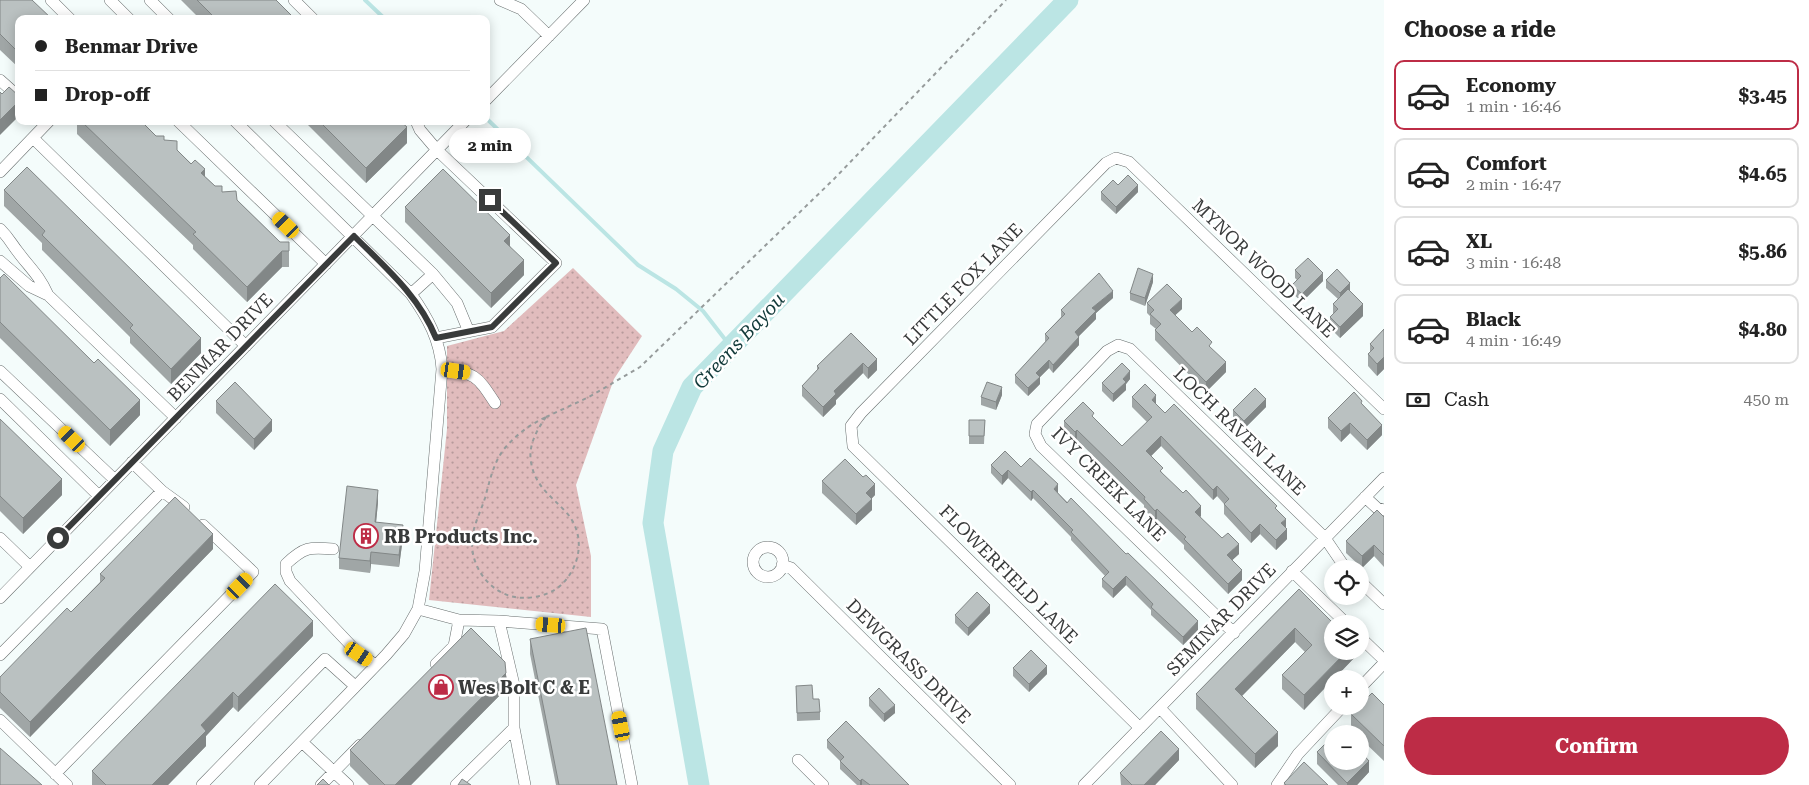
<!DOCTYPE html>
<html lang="en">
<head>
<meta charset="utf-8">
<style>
  body { margin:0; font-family:"Roboto Serif",serif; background:#f6f6f6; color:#222; height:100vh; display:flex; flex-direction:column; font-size:19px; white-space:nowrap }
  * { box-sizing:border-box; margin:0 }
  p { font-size:16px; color:#767676 }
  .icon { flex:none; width:28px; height:28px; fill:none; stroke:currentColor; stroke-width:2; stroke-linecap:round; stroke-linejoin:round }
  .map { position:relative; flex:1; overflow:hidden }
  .drawer { display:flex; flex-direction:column; background:#fff; width:425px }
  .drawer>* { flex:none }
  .hud { position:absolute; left:15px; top:15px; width:475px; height:110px; border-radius:10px; box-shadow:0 2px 12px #0003; display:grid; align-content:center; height:110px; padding:0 20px; background:#fff }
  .fabs { position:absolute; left:1324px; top:560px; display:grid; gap:10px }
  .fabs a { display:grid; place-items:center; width:45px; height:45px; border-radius:50%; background:#fff; box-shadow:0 2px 12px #0003; font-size:25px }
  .end { position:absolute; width:22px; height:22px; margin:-11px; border:6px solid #393b3b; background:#fff; box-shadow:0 0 0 2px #fff }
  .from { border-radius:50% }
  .bubble { position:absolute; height:35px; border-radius:18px; background:#fff; box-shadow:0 2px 12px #0003; font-size:16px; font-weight:700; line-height:35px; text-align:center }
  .car { position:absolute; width:15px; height:30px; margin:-15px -8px; border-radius:6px; box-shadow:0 0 4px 1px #0007; background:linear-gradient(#f5c518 24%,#345 0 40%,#f5c518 0 76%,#345 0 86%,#f5c518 0) }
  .hud b { display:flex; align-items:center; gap:18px; height:48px; font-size:19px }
  .hud b+b { border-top:1px solid #e0e0e0 }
  .hud i { width:12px; height:12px; background:#222 }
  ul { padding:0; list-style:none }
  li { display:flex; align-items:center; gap:15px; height:70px; margin:0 10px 8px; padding:0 10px; border:2px solid #e0e0e0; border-radius:10px }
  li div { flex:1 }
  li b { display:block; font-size:19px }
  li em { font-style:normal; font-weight:700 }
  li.current { border-color:#bd2c46 }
  li>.icon { width:45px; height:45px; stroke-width:1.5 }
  h2 { padding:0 20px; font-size:22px; line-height:60px }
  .pay { display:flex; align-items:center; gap:12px; height:55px; padding:0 20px; font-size:19px }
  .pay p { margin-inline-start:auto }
  .button { display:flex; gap:10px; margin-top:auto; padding:10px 20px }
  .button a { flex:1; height:58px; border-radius:30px; background:#bd2c46; color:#fff; font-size:20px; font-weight:700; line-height:58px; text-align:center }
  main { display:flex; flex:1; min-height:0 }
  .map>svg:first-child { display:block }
  .green { fill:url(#green-dots) }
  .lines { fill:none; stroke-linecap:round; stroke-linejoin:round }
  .stream { stroke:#bbe5e4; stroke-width:4 }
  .river { stroke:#bbe5e4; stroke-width:21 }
  .minor-casing { stroke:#696f6f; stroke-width:12 }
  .path { stroke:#969b9b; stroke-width:2; stroke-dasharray:4 4; stroke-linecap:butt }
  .minor { stroke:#fff; stroke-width:11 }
  .wall { fill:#a0a6a6 }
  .shaded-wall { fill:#828787 }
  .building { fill:#bac1c1; stroke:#828787 }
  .route { stroke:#393b3b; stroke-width:6 }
  .labels { text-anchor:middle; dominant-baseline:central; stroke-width:5; stroke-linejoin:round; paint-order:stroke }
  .street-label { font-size:18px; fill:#393b3b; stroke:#fff }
  .poi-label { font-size:18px; font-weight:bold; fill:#393b3b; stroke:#fff; text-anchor:start }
  .water-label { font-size:19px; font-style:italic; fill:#123a3a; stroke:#fff }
</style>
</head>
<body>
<main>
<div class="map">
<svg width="1384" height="785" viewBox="0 0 1384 785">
  <defs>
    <pattern id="green-dots" width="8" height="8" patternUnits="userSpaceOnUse" patternTransform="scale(1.25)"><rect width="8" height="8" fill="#e1bcbd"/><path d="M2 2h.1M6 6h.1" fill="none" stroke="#b79a9b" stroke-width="1.8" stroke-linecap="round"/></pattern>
  </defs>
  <rect width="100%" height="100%" fill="#f4fcfb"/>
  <path class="green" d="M573,268L642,336L614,379L576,485L591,556V617L429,600L447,429V346L504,331Z"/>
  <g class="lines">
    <path class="stream" d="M365,0L385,19
      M486,118L638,265L676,289L703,311L731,347"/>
    <path class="river" d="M699,785L653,523L663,451L692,387L1068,0"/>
    <defs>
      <path id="minor" d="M51,0L70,19
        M110,0L129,19
        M150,0L169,19
        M294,0L313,19
        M500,0L521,9L549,36
        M0,80L19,97
        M486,100L584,0
        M178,121L326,264
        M235,121L411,294C428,318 440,340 442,369L425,571L418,609L404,634L386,655L260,785
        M274,121L433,274L457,303L469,332
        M416,121L420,130L437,150L556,263L492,327L436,338
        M33,138L246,346
        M0,172L49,121
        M0,229C9,238 11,243 18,252C30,268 39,275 48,295
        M0,261L29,286L48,295L176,418
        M411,294L433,274
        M442,369C476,374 476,374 495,403
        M0,371L115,480
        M0,399L99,496
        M132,462L162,491L184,507
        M1365,497L1377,508L1384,510
        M0,538L30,567
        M753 562a15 15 0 1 1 30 0a15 15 0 1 1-30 0Z
        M333,549C309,547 304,547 286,564V572L290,581L359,654L376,665
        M782,565L791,568L1010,785
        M1292,571L1347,624
        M1360,581L1384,604
        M0,598L465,121
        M418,609L459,620L499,621L602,629L632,785
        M1234,633L1041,446L1035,434L1037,424L1107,351L1118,345L1130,349L1325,538L1346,569
        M1360,637L1384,660
        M0,655L162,491
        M436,664L454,646L459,620
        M1360,688L1384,663
        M1160,708L1232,785
        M0,720L67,785
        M514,728L525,785
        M1140,728L853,446L851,426L861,413L1106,163L1116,158L1129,162L1384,409
        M302,742L348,785
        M798,760L823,785
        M55,774L253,572L203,525
        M202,785L325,659L355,686
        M321,785L360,745
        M456,785L514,728V685L499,621
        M1084,785L1384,478
        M1277,785L1298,754L1343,706"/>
    </defs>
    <use href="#minor" class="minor-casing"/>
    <path class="path" d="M546,417L589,397L640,367L834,179L1006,0
      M546,417C537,430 528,445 531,462C535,486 550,495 565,511C585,532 582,562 564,582C553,595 531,600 515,597C490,593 471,567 472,542C472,528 481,511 485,498C490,480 493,464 504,449C516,435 529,425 546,417Z
      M441,537L471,540"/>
    <use href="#minor" class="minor"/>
  </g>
  <path class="wall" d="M0,0L19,19V68L0,50Z
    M181,0H276L295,19H200Z
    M77,121H141L156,136L164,140L177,150L215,186L222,192L237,200L280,242H289V267H282L247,302L193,249V245L77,134Z
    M304,121H400L407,143L366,183Z
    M1118,185L1138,192L1116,214L1101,200V192Z
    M4,190L201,353L171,384L130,343V337L42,250V243L4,206Z
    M405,207L510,246L524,275L491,308L405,222Z
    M1295,270L1323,281L1302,302L1292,293V285L1297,280L1295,278Z
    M0,278L140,415L110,446L0,338Z
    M1326,280L1350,291L1363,316L1340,338L1330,328V317L1333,314V304L1338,299L1326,288Z
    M1153,282L1145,306L1130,300V293Z
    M1113,298L1096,313V319L1079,336V345L1053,373L1049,368L1040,377V384L1028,396L1015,383V375L1045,342V334L1061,317V310Z
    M1147,303L1182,309L1175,315L1192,332L1212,349L1226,372L1206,392L1155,340V330L1156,329L1150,324V316L1147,313Z
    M1384,329V369L1377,376L1368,366V354L1370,353V344Z
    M851,333L877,370L868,379L863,373L836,400V404L823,417L802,396V386L817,371V366Z
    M1130,379L1126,384V390L1113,402L1102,391V383Z
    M1002,395L996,410L981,405V397Z
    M1132,397L1156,405L1165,413L1277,510L1286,528L1287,539L1276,550L1260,534L1251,543L1224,514V504L1217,496L1213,500L1161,446L1151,456L1163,474L1201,516L1200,517L1222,538L1239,554L1232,560L1242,580L1228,594L1184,549V545L1157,519L1155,521L1144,509V505L1119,481L1077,440L1075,442L1064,431V421L1094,418L1122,446L1147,422L1132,407Z
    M216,401L272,431L254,450L216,413Z
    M1362,405L1382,435L1367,450L1350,433L1341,442L1328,428V418Z
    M1266,407L1244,429L1233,417V410Z
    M0,419L62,495L23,534L0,511Z
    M969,420H985L984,444H969Z
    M991,465L1021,467L1058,493L1198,630L1183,645L1151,615V610L1126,585L1113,598L1102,587V579L1105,576L1071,540V537L1033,498L1031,501L1008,478L1002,485L991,473Z
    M822,481L875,495L872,498V510L856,525L822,493Z
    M378,502L376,522L403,537L399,567L371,564L370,573L339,569V558Z
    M1384,517V567L1374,556L1362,568L1346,553V541Z
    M213,549L30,737L0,708V677L71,612L100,582V574Z
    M1299,589L1354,651V658L1304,710L1282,689V675L1305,652L1295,642L1242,696L1278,746L1255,768L1196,709V694Z
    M990,613L968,636L955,623V615Z
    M313,636L238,712L233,707L206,736V746L168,785H92V771Z
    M530,639L617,785H556L530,654Z
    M1013,668L1047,674L1029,692L1013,676Z
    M796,686L820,712V720L797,721Z
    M506,689L411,785H369L350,766V750Z
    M869,698L895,713L884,722L869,706Z
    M1384,705V761L1360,738V734H1356L1351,729V714Z
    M827,740L909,785H857L840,769V761L827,748Z
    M1317,752L1369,772L1357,785H1338L1317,764Z
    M1179,760L1155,785H1121L1120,773Z"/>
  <path class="shaded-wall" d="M19,101V116L0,135V120Z
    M407,127V143L366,183V168Z
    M205,169V185L201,173Z
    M1138,185V192L1116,214V207Z
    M510,235V250L504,241Z
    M282,251V267L247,302V287Z
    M524,260V275L491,308V293Z
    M1323,273V281L1302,302V294Z
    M1153,274V282L1145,306V298Z
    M1350,283V291L1340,301V293Z
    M1113,291V298L1096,313V319L1075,340V332L1092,308Z
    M1182,299V309L1170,320V310Z
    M1363,304V316L1340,338V327Z
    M1079,337V345L1053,373V365Z
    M201,338V353L171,384V369Z
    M1384,357V369L1377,376V364Z
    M877,359V370L868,379V368Z
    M1049,360V368L1040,377V384L1028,396V388L1036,373Z
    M1226,362V372L1206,392V382Z
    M863,363V373L836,400V404L823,417V407L834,391Z
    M1130,371V379L1126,384V390L1113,402V394L1123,379Z
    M1002,387V395L996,410V402Z
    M1156,395V405L1152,400Z
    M1266,399V407L1244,429V421Z
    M140,400V415L110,446V430Z
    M272,420V431L254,450V439Z
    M1350,423V433L1341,442V431Z
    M1382,425V435L1367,450V440Z
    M1077,430V440L1075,442V432Z
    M1161,436V446L1146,461V451Z
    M1008,470V478L1002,485V476Z
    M62,479V495L23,534V518Z
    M875,484V495L866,504V493Z
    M1058,484V493L1054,498V489Z
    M1217,486V496L1213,500V490Z
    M378,490V502L375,534V522Z
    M1033,490V498L1031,501V492Z
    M872,499V510L856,525V514Z
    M1201,506V516L1195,522V512Z
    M1157,509V519L1155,521V511Z
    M1286,519V528L1281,523Z
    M1260,524V534L1251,543V533Z
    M403,525V537L399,567V555Z
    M1287,529V539L1276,550V540Z
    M213,534V549L30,737V722Z
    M1239,544V554L1227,565V555Z
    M1374,545V556L1362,568V556Z
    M371,552V564L370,573V561Z
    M1242,570V580L1228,594V584Z
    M1126,576V585L1113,598V589Z
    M990,605V613L968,636V628Z
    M313,621V636L238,712V697Z
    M1198,621V630L1183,645V637Z
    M1295,628V642L1235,703V689Z
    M1347,651H1354V658L1334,679H1332V680L1304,710V695Z
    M1047,666V674L1029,692V684Z
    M506,673V689L411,785H395Z
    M233,692V707L206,736V746L168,785H152L201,725Z
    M895,705V713L884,722V714Z
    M1278,732V746L1255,768V754Z
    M1179,749V760L1155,785H1144Z
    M1369,761V772L1357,785H1347V783Z
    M862,779V785H860V781Z"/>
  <path class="building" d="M0,0H32L52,19H19V53L0,34Z
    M197,0H276L295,19H216Z
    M9,87L19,96V101L0,120V92L2,94Z
    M81,121H141L156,136H164V140L177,141V150L191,164L195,160L205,169L201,173L215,186H222V192L236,191L237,200L280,242H289V251H282L247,287L193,234L196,232Z
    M319,121H400L407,127L366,168Z
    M27,167L201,338L171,369L130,328L133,325L42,235L45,231L4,190Z
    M443,169L510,235L504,241L524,260L491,293L405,207Z
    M1128,175L1138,185L1116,207L1101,192L1113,180L1118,185Z
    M1308,258L1323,273L1302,294L1292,285L1301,276L1295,270Z
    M1138,268L1153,274L1145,298L1130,293Z
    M1337,269L1350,283L1340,293L1326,280Z
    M1099,273L1113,291L1092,308L1096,311L1075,332L1079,337L1053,365L1049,360L1036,373L1040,377L1028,388L1015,375L1049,338L1045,334L1065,314L1061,310Z
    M4,274L94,363L98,359L140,400L110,430L0,322V278Z
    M1167,284L1182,299L1170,310L1192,332L1197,327L1212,342L1209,346L1226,362L1206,382L1155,330L1161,324L1150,314L1154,310L1147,303Z
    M1348,289L1363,304L1340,327L1330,317L1338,309L1333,304Z
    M1384,329V357L1377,364L1368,354L1374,348L1370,344Z
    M851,333L877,359L868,368L863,363L834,391L836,394L823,407L802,386L819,368L817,366Z
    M1122,363L1130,371L1123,379L1126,382L1113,394L1102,383Z
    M235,382L272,420L254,439L216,401Z
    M987,382L1002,387L996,402L981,397Z
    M1145,384L1156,395L1152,400L1165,413L1174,404L1277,506L1275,508L1286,519L1281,523L1287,529L1276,540L1260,524L1251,533L1224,504L1229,499L1217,486L1213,490L1161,436L1146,451L1163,468L1160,471L1183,493L1186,490L1201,506L1195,512L1222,538L1228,533L1239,544L1227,555L1242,570L1228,584L1184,539L1186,537L1157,509L1155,511L1144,499L1145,497L1119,471L1077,430L1075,432L1064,421L1083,402L1094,413L1092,416L1122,446L1152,417L1132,397Z
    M1255,388L1266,399L1244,421L1233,410Z
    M1354,392L1362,401L1361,403L1382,425L1367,440L1350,423L1341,431L1328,418Z
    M0,419L62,479L23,518L0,496Z
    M969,420H985L984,436H969Z
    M1005,451L1021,467L1030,458L1058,484L1054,489L1067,503L1071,498L1126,554L1128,553L1198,621L1183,637L1151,607L1153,604L1126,576L1113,589L1102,579L1109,572L1071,532L1073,530L1033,490L1031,492L1008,470L1002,476L991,465Z
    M845,459L863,477L866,475L875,484L866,493L872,499L856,514L822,481Z
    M347,486L378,490L375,522L403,525L399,555L371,552L370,561L339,558Z
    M175,497L213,534L30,722L0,692V677L67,608L71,612L105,578L100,574Z
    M1377,510L1384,517V555L1374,545L1362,556L1346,541Z
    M275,584L313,621L238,697L233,692L201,725L206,731L152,785H106L92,771Z
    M1299,589L1334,624H1332V651H1347L1304,695L1282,675L1312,645L1295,628L1235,689L1278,732L1255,754L1196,694Z
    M977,592L990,605L968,628L955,615Z
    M471,628L505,662L506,673L395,785H385L350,750Z
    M586,628L617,785H559L530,639Z
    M1031,650L1047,666L1029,684L1013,668Z
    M812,685L813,699H819L820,712L797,713L796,686Z
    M879,688L895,705L884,714L869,698Z
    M1372,693L1384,705V746L1351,714L1359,706H1360V705Z
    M846,721L909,785H870L862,779L860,781L840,761L844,757L827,740Z
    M1339,730L1342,734H1336Z
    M1161,731L1179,749L1144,785H1132L1120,773Z
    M1332,737V761H1360V751L1369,761L1347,783L1317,752Z
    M0,748L42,785H0Z
    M1304,762L1328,785H1286L1284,783Z
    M323,779L329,785H317Z
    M462,779L471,785H458Z"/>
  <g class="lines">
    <path class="route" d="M58,538L354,236C385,267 419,296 436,338L492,327L556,263L490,200"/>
  </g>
  <defs>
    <symbol id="building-ring" viewBox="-11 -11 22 22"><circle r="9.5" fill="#fff" stroke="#bd2c46" stroke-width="1.5"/><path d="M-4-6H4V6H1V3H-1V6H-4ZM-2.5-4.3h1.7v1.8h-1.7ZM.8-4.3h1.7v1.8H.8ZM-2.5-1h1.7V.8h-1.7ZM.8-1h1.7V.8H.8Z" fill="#bd2c46"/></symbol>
    <symbol id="shop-ring" viewBox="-11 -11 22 22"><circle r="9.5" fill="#fff" stroke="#bd2c46" stroke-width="1.5"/><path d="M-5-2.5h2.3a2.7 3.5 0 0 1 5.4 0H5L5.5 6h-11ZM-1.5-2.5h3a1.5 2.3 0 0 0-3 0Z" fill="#bd2c46"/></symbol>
  </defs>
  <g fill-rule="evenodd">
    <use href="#building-ring" x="352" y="522" width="28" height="28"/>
    <use href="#shop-ring" x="427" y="673" width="28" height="28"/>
  </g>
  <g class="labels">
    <g class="street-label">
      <text transform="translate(1264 268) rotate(44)">MYNOR WOOD LANE</text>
      <text transform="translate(963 284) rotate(-46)">LITTLE FOX LANE</text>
      <text transform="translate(220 347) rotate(-46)">BENMAR DRIVE</text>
      <text transform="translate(1240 431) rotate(44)">LOCH RAVEN LANE</text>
      <text transform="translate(1109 484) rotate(45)">IVY CREEK LANE</text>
      <text transform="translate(1009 574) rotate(45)">FLOWERFIELD LANE</text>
      <text transform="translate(1221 619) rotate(-46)">SEMINAR DRIVE</text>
      <text transform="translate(909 661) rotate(45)">DEWGRASS DRIVE</text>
    </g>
    <g class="poi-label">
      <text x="384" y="536">RB Products Inc.</text>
      <text x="458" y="687">Wes Bolt C &amp; E</text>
    </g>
    <g class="water-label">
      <text transform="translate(739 341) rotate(-47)">Greens Bayou</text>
    </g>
  </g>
</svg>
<div class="fabs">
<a><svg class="icon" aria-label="locate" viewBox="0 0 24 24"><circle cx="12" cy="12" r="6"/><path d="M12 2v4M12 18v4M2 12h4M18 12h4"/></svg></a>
<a><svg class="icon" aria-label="layers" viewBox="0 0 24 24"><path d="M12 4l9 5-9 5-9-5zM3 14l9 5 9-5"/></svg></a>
<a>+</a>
<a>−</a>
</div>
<i class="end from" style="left:58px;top:538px"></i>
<i class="end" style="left:490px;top:200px"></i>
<div class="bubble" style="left:449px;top:128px;width:82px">2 min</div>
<i class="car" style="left:286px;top:225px;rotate:314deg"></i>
<i class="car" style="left:456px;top:371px;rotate:98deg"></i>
<i class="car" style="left:72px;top:439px;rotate:314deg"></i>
<i class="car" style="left:240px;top:586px;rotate:44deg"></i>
<i class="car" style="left:551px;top:625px;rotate:274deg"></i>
<i class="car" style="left:359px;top:654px;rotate:124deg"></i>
<i class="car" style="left:621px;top:726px;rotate:349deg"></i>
<div class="hud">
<b><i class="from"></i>Benmar Drive</b>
<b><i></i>Drop-off</b>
</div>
</div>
<section class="drawer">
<h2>Choose a ride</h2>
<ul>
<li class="current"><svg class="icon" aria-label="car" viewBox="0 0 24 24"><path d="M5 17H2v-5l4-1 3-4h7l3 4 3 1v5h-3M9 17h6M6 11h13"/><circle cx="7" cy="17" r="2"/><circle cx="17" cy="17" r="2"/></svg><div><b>Economy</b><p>1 min · 16:46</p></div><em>$3.45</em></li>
<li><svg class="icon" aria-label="car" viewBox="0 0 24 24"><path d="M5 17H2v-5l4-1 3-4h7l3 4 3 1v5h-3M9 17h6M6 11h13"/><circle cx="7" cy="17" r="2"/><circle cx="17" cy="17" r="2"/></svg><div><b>Comfort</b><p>2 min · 16:47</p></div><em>$4.65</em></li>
<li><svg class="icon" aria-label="car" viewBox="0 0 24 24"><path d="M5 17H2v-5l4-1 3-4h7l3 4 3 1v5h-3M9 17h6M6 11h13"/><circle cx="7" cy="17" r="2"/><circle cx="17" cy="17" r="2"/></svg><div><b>XL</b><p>3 min · 16:48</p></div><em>$5.86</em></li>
<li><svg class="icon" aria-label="car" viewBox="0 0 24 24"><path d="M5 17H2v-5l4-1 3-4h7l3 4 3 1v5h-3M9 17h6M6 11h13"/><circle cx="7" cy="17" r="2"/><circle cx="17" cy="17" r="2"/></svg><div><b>Black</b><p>4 min · 16:49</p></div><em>$4.80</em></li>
</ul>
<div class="pay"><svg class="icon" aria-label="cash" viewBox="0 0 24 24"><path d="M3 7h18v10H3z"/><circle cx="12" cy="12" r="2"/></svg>Cash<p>450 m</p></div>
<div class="button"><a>Confirm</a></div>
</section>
</main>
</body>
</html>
